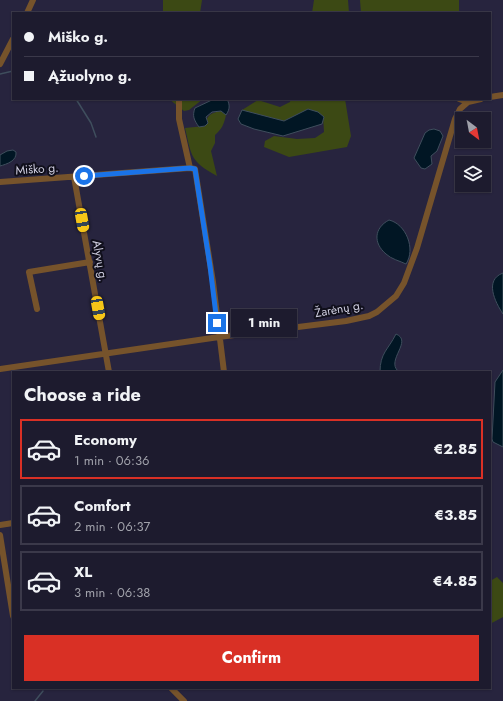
<!DOCTYPE html>
<html lang="en">
<head>
<meta charset="utf-8">
<style>
  body { margin:0; font-family:Jost,sans-serif; background:#252436; color:#f1f3f6; height:100vh; display:flex; flex-direction:column; font-size:15px; white-space:nowrap }
  * { box-sizing:border-box; margin:0 }
  p { font-size:13px; color:#a0a1aa }
  .icon { flex:none; width:22px; height:22px; fill:none; stroke:currentColor; stroke-width:2; stroke-linecap:round; stroke-linejoin:round }
  .map { position:relative; flex:1; overflow:hidden }
  .panel { position:absolute; left:12px; top:371px; width:479px; height:318px; display:flex; flex-direction:column; background:#1d1b2e; border-radius:0px; box-shadow:0 1px 3px #0004,0 0 0 1px #3b394a }
  .panel>* { flex:none }
  .banner { position:absolute; left:12px; top:12px; width:479px; height:88px; border-radius:0px; box-shadow:0 1px 3px #0004,0 0 0 1px #3b394a; display:grid; align-content:center; height:88px; padding:0 12px; background:#1d1b2e }
  .needle { width:26px; rotate:148deg }
  .buttons { position:absolute; left:455px; top:112px; display:grid; gap:8px }
  .buttons a { display:grid; place-items:center; width:36px; height:36px; border-radius:0px; background:#1d1b2e; box-shadow:0 1px 3px #0004,0 0 0 1px #3b394a; font-size:20px }
  .end { position:absolute; width:18px; height:18px; margin:-9px; border:5px solid #1a73e8; background:#fff; box-shadow:0 0 0 2px #fff }
  .from { border-radius:50% }
  .bubble { position:absolute; height:28px; border-radius:0px; background:#1d1b2e; box-shadow:0 1px 3px #0004,0 0 0 1px #3b394a; font-size:13px; font-weight:700; line-height:28px; text-align:center }
  .car { position:absolute; width:12px; height:24px; margin:-12px -6px; border-radius:5px; box-shadow:0 0 3px 1px #0007; background:linear-gradient(#f5c518 24%,#345 0 40%,#f5c518 0 76%,#345 0 86%,#f5c518 0) }
  .banner b { display:flex; align-items:center; gap:14px; height:38px; font-size:15px }
  .banner b+b { border-top:1px solid #3b394a }
  .banner i { width:10px; height:10px; background:#f1f3f6 }
  ul { padding:0; list-style:none }
  li { display:flex; align-items:center; gap:12px; height:60px; margin:0 8px 6px; padding:0 4px; border:2px solid #3b394a; border-radius:0px }
  li div { flex:1 }
  li b { display:block; font-size:15px }
  li em { font-style:normal; font-weight:700 }
  li.active { border-color:#d93025 }
  li>.icon { width:36px; height:36px; stroke-width:1.5 }
  h2 { padding:0 12px; font-size:18px; line-height:48px }
  .button { display:flex; gap:8px; margin-top:auto; padding:8px 12px }
  .button a { flex:1; height:46px; border-radius:0px; background:#d93025; color:#fff; font-size:16px; font-weight:700; line-height:46px; text-align:center }
  .map>svg:first-child { display:block }
  .green { fill:#3c4914 }
  .water { fill:#011624; stroke:#3f4e5d }
  .lines { fill:none; stroke-linecap:round; stroke-linejoin:round }
  .stream { stroke:#3f4e5d; stroke-width:1.5 }
  .minor { stroke:#76532b; stroke-width:6 }
  .route { stroke:#1a73e8; stroke-width:5 }
  .labels { text-anchor:middle; dominant-baseline:central; stroke-width:4; stroke-linejoin:round; paint-order:stroke }
  .street-label { font-size:12px; fill:#d1d0e2; stroke:#100f1b }
</style>
</head>
<body>
<div class="map">
<svg width="503" height="701" viewBox="0 0 503 701">
  <rect width="100%" height="100%" fill="#27243e"/>
  <path class="green" d="M163,0H202L200,13H163Z
    M314,0H348L349,13H312Z
    M360,0H459V13H361Z
    M169,99H203L189,110L184,111Z
    M291,99H345L351,136L347,147L289,157L264,147L265,141L274,136L297,139L315,138L324,132L323,116L308,109L284,121L242,110L258,100L280,107L290,102Z
    M221,111L226,115C224,124 222,129 215,135V143L211,151L217,176C190,161 192,157 185,128L205,126C207,115 210,113 221,111Z
    M497,577L503,583V617L490,624V581Z"/>
  <path class="water" d="M214,99H227C230,105 230,109 226,115L221,111L212,112L206,117L208,123L205,126L199,127C194,120 192,116 195,108Z
    M308,109L318,112L324,117L322,124L283,136L254,129L241,124L238,119L242,110L284,121Z
    M480,113C497,118 491,129 484,139V119H472L474,116Z
    M434,129L440,131L443,136L437,151L431,156L432,164L425,169L421,168L414,158L425,133L429,130Z
    M13,150L16,152C17,161 7,164 0,166V155L7,151Z
    M389,220C406,224 416,249 406,264C400,261 391,259 386,254C373,243 374,228 389,220Z
    M503,273V314C495,302 484,280 503,273Z
    M396,334C413,341 386,360 398,371L413,372H380C380,353 388,350 396,334Z
    M503,370V447L493,442L492,439L495,382Z"/>
  <g class="lines">
    <path class="stream" d="M0,74L13,71
      M76,99L91,123L96,137
      M35,701L43,691"/>
    <path class="minor" d="M27,13L33,0
      M0,64L13,39
      M490,97L503,95
      M179,99V119L190,168
      M459,99L468,102L481,99
      M74,177L109,372
      M0,182L190,168L195,169L213,282L224,372
      M37,309L29,272L90,262
      M0,369L219,337L346,321L369,316L377,312L396,296L404,283L417,248L455,119L460,109L468,102
      M0,525L13,523
      M0,535L13,616
      M171,688L184,701"/>
  </g>
  <g class="lines">
    <path class="route" d="M84,176L190,168L195,169L210,266L217,323"/>
  </g>
  <g class="labels">
    <g class="street-label">
      <text transform="translate(37 169) rotate(-4)">Miško g.</text>
      <text transform="translate(100 261) rotate(80)">Alyvų g.</text>
      <text transform="translate(339 309) rotate(-10)">Žarėnų g.</text>
    </g>
  </g>
</svg>
<div class="buttons">
<a><svg class="needle" viewBox="-14 -14 28 28"><path d="M0-13l5 13h-10z" fill="#e53935"/><path d="M0 13l5-13h-10z" fill="#a0a1aa"/></svg></a>
<a><svg class="icon" aria-label="layers" viewBox="0 0 24 24"><path d="M12 4l9 5-9 5-9-5zM3 14l9 5 9-5"/></svg></a>
</div>
<i class="end from" style="left:84px;top:176px"></i>
<i class="end" style="left:217px;top:323px"></i>
<div class="bubble" style="left:231px;top:309px;width:66px">1 min</div>
<i class="car" style="left:82px;top:220px;rotate:170deg"></i>
<i class="car" style="left:98px;top:308px;rotate:170deg"></i>
<div class="banner">
<b><i class="from"></i>Miško g.</b>
<b><i></i>Ąžuolyno g.</b>
</div>
<section class="panel">
<h2>Choose a ride</h2>
<ul>
<li class="active"><svg class="icon" aria-label="car" viewBox="0 0 24 24"><path d="M5 17H2v-5l4-1 3-4h7l3 4 3 1v5h-3M9 17h6M6 11h13"/><circle cx="7" cy="17" r="2"/><circle cx="17" cy="17" r="2"/></svg><div><b>Economy</b><p>1 min · 06:36</p></div><em>€2.85</em></li>
<li><svg class="icon" aria-label="car" viewBox="0 0 24 24"><path d="M5 17H2v-5l4-1 3-4h7l3 4 3 1v5h-3M9 17h6M6 11h13"/><circle cx="7" cy="17" r="2"/><circle cx="17" cy="17" r="2"/></svg><div><b>Comfort</b><p>2 min · 06:37</p></div><em>€3.85</em></li>
<li><svg class="icon" aria-label="car" viewBox="0 0 24 24"><path d="M5 17H2v-5l4-1 3-4h7l3 4 3 1v5h-3M9 17h6M6 11h13"/><circle cx="7" cy="17" r="2"/><circle cx="17" cy="17" r="2"/></svg><div><b>XL</b><p>3 min · 06:38</p></div><em>€4.85</em></li>
</ul>
<div class="button"><a>Confirm</a></div>
</section>
</div>
</body>
</html>
